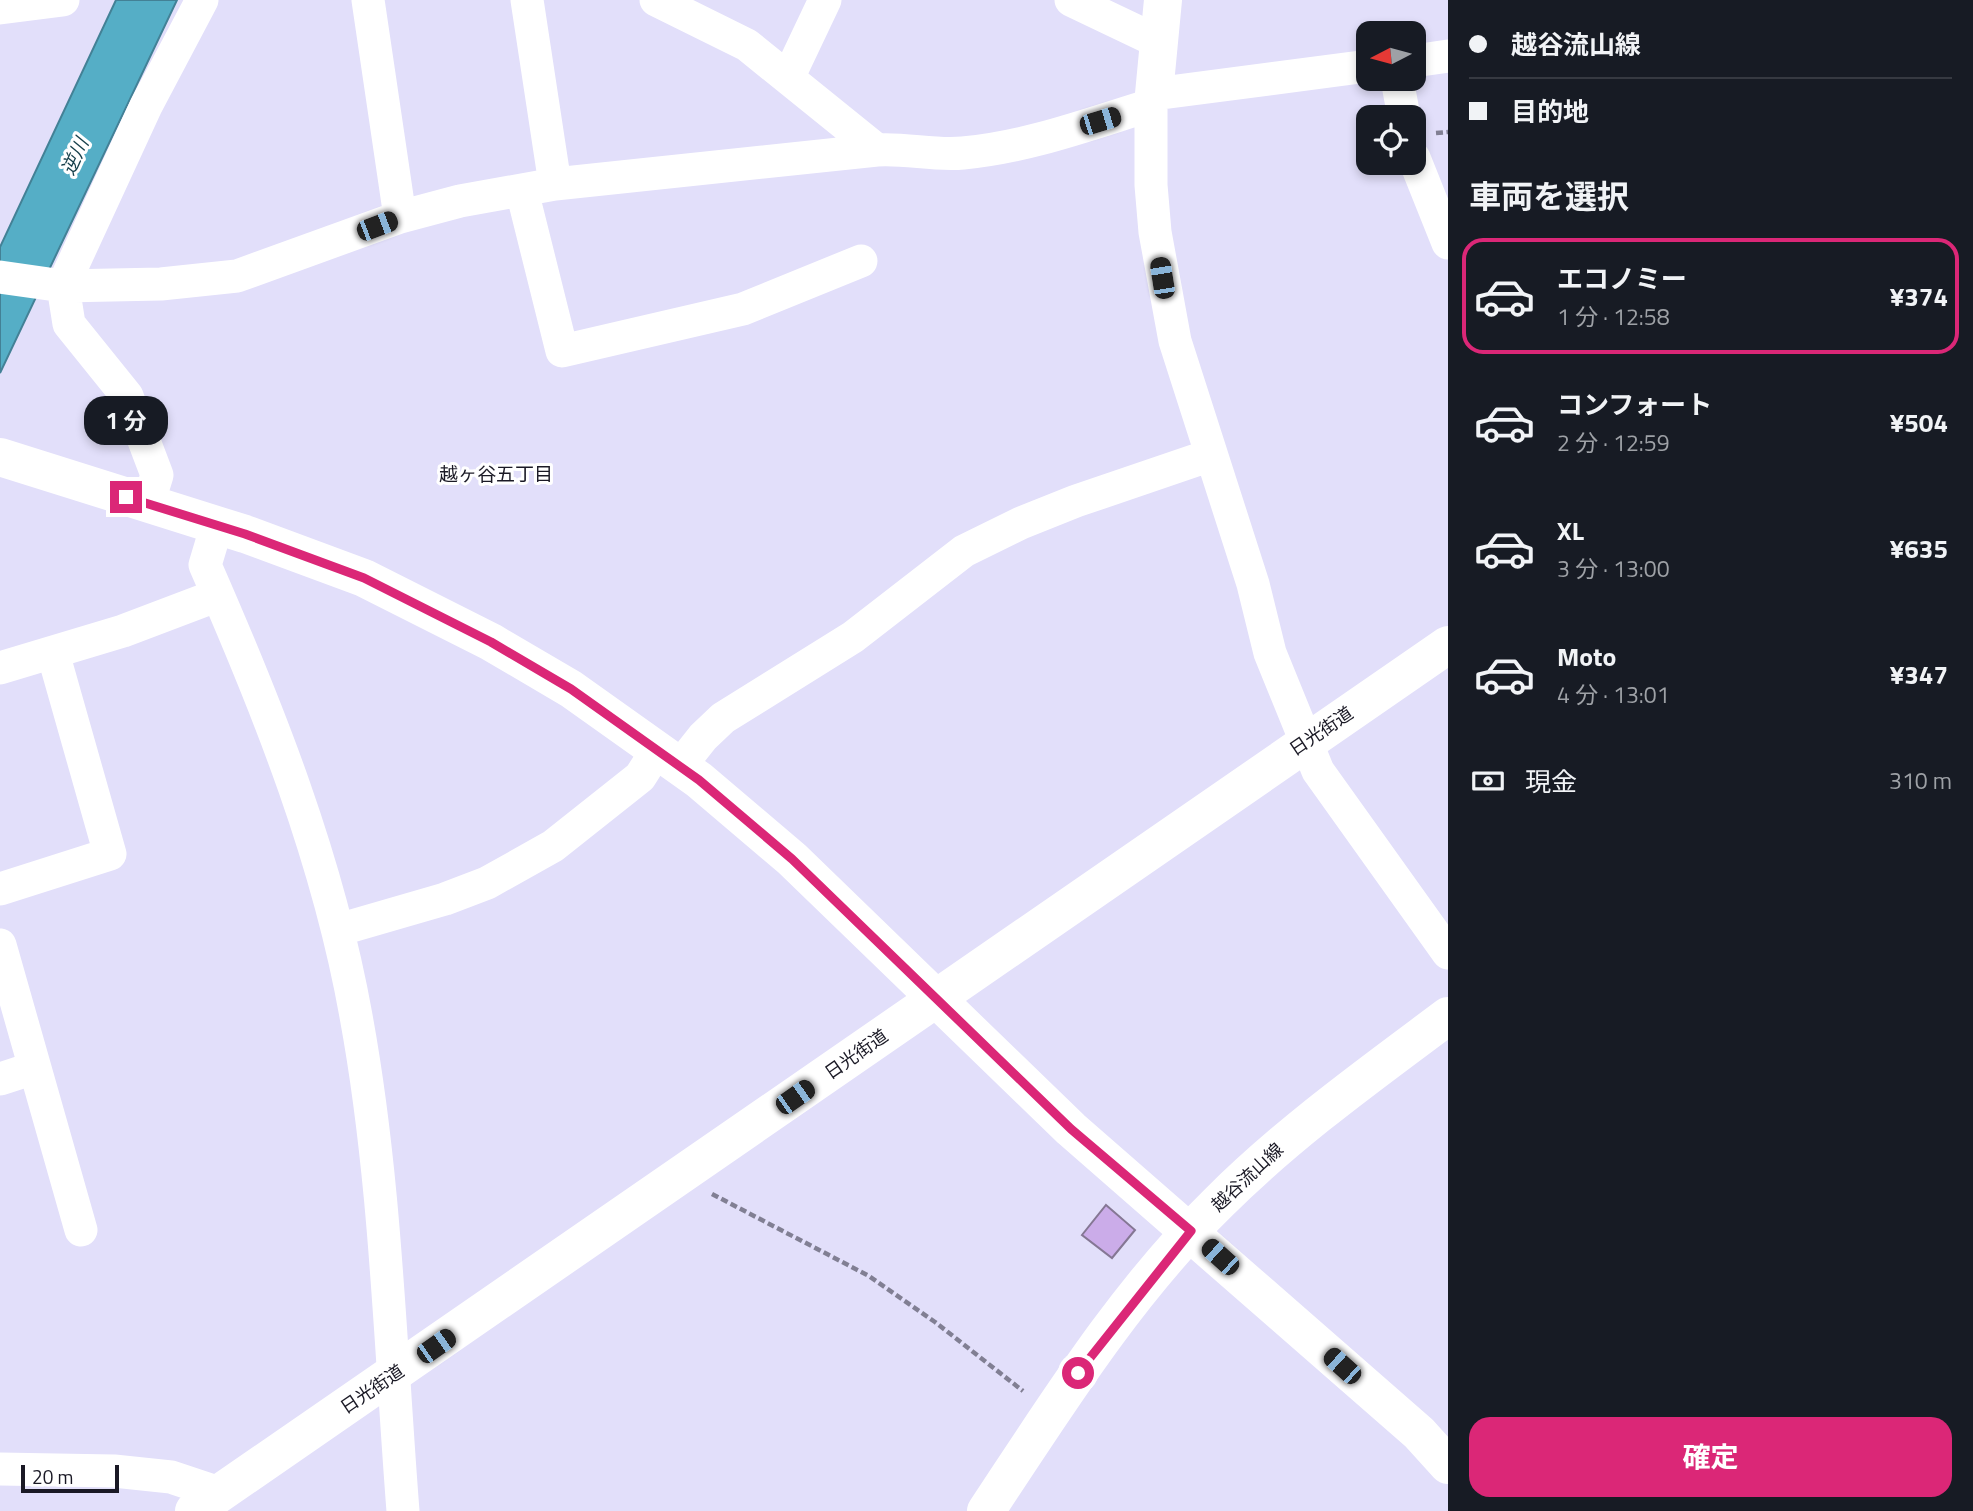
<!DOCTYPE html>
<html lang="ja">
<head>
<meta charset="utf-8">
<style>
  body { margin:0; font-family:"Titillium Web","Noto Sans JP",sans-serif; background:#242831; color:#f1f3f6; height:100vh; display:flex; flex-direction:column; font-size:26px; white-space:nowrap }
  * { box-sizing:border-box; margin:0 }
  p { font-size:23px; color:#9ea1a6 }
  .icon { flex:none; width:38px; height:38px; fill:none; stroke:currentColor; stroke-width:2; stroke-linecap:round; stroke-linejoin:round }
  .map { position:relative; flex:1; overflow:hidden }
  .drawer { display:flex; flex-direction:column; background:#171b24; width:525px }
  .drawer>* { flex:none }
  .banner { display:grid; align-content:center; height:154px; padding:0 21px; background:#171b24 }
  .needle { width:46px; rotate:264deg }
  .buttons { position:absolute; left:1356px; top:21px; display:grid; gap:14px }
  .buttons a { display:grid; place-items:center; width:70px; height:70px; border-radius:14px; background:#171b24; box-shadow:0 4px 10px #0003; font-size:35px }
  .scale { position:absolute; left:21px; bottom:18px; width:98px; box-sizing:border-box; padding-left:7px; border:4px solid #1a1925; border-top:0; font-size:19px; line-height:24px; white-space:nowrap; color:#1a1925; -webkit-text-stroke:5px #fff; paint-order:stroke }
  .end { position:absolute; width:32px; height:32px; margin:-16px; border:9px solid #db2777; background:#fff; box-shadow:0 0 0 4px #fff }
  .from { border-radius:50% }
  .bubble { position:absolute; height:49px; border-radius:21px; background:#171b24; box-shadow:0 4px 10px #0003; font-size:23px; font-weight:700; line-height:49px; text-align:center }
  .car { position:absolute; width:21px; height:42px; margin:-21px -10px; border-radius:9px; box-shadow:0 0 5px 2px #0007; background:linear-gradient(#222 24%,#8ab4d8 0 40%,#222 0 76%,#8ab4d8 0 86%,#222 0) }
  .banner b { display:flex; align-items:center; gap:24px; height:66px; font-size:26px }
  .banner b+b { border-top:2px solid #363941 }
  .banner i { width:18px; height:18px; background:#f1f3f6 }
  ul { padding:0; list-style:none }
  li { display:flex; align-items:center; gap:21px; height:116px; margin:0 14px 10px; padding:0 7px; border:4px solid transparent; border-radius:21px }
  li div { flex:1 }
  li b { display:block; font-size:26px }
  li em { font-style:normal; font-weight:700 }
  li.active { border-color:#db2777 }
  li>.icon { width:63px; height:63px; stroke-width:1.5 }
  h2 { padding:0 21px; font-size:32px; line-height:84px }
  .pay { display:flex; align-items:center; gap:18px; height:77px; padding:0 21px; font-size:26px }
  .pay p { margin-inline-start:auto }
  .cta { display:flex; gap:14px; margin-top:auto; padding:14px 21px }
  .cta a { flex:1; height:80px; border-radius:21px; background:#db2777; color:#fff; font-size:28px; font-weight:700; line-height:80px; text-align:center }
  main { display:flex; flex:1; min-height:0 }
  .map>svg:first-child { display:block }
  .water { fill:#55aec6; stroke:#438196; stroke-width:2 }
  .building { fill:#cbace9; stroke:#857794; stroke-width:2 }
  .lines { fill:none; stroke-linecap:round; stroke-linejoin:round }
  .path { stroke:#817f93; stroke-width:4.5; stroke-dasharray:7 3.5; stroke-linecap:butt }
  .street { stroke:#fff; stroke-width:33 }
  .secondary { stroke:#fff; stroke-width:38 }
  .primary { stroke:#fff; stroke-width:38 }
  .route { stroke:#db2777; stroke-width:9 }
  .labels { text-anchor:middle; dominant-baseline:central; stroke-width:6; stroke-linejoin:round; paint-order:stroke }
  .street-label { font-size:18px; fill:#1a1925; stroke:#fff }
  .water-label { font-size:19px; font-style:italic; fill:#153e49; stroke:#fff }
  .neighbourhood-label { font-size:19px; fill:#1a1925; stroke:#fff }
</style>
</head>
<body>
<main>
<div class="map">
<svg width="1448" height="1511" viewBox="0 0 1448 1511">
  <rect width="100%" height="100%" fill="#e2dffa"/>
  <path class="water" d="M116,0H177L0,373V247Z"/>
  <path class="building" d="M1106,1205L1135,1230L1112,1258L1082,1235Z"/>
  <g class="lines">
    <path class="path" d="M1436,133L1448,132
      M712,1194L869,1276L935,1322L1023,1391"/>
    <path class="street" d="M368,0L400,217
      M527,0L555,184
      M656,0L747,45L877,150
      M1071,0L1159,42
      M0,8L63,0
      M1414,61L1448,56
      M788,78L825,0
      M1397,79L1404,117
      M1151,105V185L1155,232L1175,341L1253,584L1270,653L1318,771L1448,953
      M1414,158L1448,243
      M522,191L562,351L743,309L861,261
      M0,277L63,286L161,284L237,276L400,217L460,201L555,184L877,150C906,148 935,156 963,153C1028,147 1089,124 1151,105L1154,94L1368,66
      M148,504L157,475L127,396L69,324L63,286L146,106L202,0
      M217,525L205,565C269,711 328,859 356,1016C386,1179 390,1346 403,1511
      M0,668L123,631L218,595
      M680,766L703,737L723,718L853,637L964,551L1021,523L1076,501L1211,455
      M0,889L110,854L53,653
      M338,930L445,899L487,883L553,846L640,777L658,749
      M0,945L81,1230
      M0,1079L34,1068
      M0,1469L114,1471L171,1477L219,1493"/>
    <path class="secondary" d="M1154,94L1163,0
      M0,457L245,534L364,578L491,642L571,689L699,780L792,859L1071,1129L1419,1433L1448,1465"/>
    <path class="primary" d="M194,1511L1448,645
      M986,1511C1057,1404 1126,1293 1218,1203C1288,1133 1369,1075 1448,1016"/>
  </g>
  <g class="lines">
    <path class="route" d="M126,497L245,534L364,578L491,642L571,689L699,780L792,859L1071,1129L1191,1231L1078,1373"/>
  </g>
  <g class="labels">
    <g class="street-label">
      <text transform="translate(1321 731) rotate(-34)">日光街道</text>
      <text transform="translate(856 1054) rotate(-35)">日光街道</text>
      <text transform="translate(1247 1177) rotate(-43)">越谷流山線</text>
      <text transform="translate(372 1389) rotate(-34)">日光街道</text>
    </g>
    <g class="water-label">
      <text transform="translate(74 156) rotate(-65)">逆川</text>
    </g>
    <g class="neighbourhood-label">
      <text x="496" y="473">越ヶ谷五丁目</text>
    </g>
  </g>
</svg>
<div class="buttons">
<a><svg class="needle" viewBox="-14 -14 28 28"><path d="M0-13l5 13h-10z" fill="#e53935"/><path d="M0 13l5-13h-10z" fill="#9ea1a6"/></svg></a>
<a><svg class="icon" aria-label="locate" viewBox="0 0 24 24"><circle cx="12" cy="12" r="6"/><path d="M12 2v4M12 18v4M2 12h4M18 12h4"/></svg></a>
</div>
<div class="scale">20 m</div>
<i class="end from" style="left:1078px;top:1373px"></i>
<i class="end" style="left:126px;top:497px"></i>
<div class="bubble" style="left:84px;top:396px;width:84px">1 分</div>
<i class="car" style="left:1100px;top:121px;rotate:73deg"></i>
<i class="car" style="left:377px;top:226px;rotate:69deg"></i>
<i class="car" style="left:1162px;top:278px;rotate:351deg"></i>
<i class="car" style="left:795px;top:1097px;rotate:55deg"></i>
<i class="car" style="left:1220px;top:1257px;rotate:312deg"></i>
<i class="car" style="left:436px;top:1346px;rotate:55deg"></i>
<i class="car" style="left:1342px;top:1366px;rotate:312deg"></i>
</div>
<section class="drawer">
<div class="banner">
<b><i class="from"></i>越谷流山線</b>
<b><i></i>目的地</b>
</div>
<h2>車両を選択</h2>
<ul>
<li class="active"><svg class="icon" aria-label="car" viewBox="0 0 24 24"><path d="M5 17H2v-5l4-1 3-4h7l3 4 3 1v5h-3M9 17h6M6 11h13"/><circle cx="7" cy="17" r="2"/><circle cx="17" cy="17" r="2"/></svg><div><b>エコノミー</b><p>1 分 · 12:58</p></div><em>¥374</em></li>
<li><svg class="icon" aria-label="car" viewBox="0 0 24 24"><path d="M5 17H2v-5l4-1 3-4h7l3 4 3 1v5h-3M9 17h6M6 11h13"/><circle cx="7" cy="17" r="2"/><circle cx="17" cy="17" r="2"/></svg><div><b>コンフォート</b><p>2 分 · 12:59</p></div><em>¥504</em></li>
<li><svg class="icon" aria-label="car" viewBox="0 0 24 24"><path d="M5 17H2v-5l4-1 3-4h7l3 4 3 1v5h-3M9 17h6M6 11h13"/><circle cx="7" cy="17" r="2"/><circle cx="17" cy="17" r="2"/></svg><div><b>XL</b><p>3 分 · 13:00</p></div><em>¥635</em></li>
<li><svg class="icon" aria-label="car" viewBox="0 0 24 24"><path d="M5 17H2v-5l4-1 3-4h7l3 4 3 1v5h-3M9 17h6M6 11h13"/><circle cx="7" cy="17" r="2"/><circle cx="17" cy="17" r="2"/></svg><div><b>Moto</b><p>4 分 · 13:01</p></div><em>¥347</em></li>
</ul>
<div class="pay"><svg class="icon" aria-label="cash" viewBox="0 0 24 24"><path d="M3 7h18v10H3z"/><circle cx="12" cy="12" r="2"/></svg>現金<p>310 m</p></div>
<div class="cta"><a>確定</a></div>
</section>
</main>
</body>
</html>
